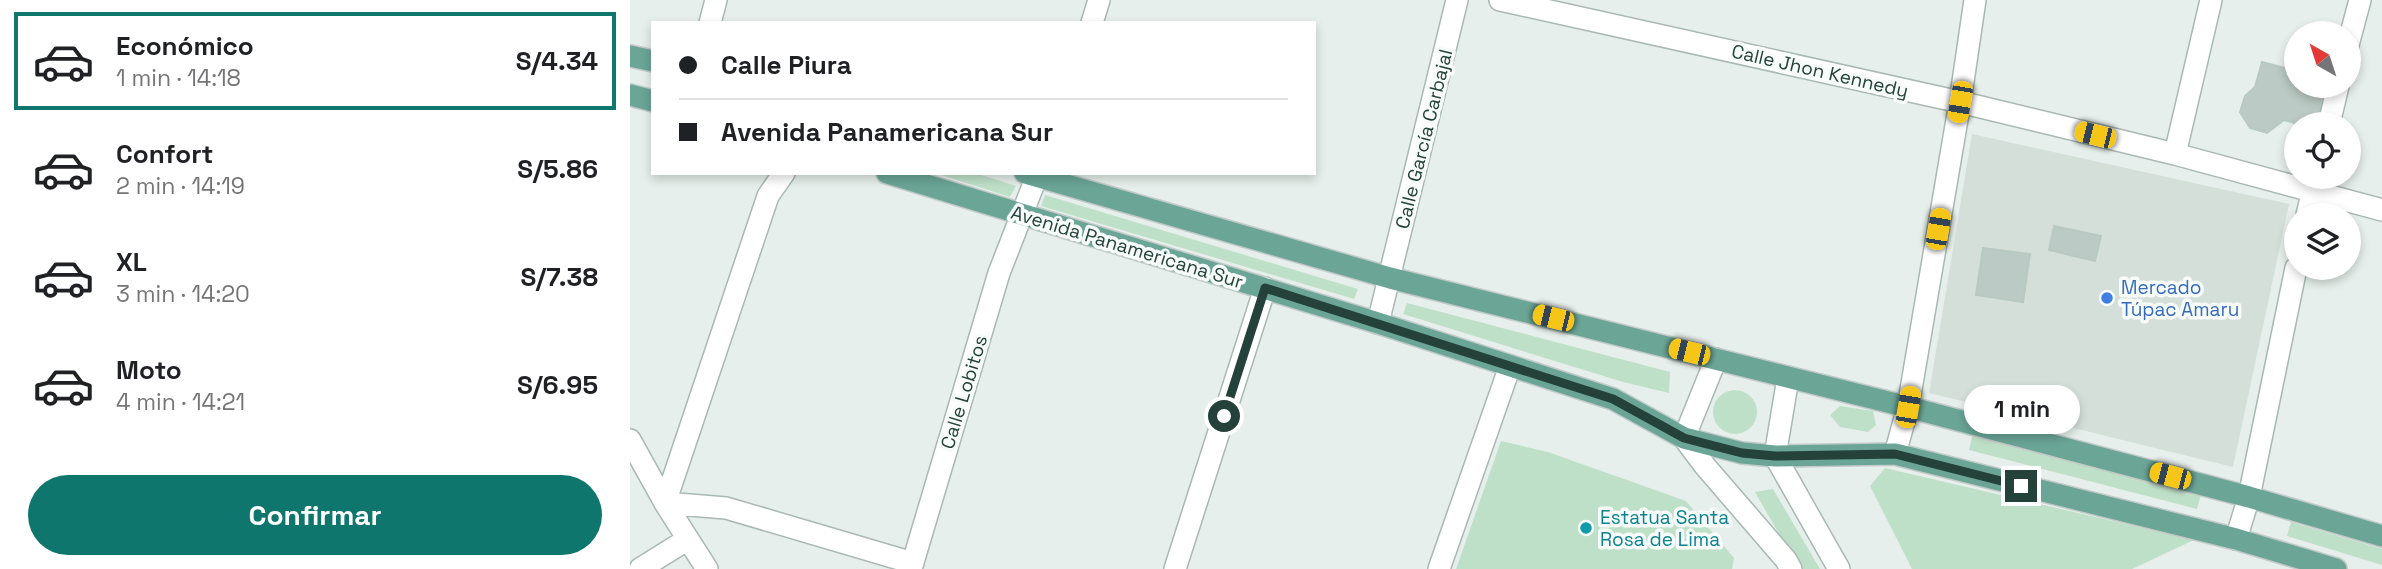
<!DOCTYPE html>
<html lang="es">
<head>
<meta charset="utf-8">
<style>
  body { margin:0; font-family:"Space Grotesk",sans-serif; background:#f6f6f6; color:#202124; height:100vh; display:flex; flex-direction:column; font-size:26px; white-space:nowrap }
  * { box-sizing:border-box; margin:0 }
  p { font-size:23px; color:#757577 }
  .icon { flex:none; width:38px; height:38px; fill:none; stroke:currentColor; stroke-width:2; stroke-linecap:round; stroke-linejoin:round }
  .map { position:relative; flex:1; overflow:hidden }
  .drawer { display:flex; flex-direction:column; background:#fff; width:630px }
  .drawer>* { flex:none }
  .banner { position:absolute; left:21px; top:21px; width:665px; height:154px; border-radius:0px; box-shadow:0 4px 10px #0003; display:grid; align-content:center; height:154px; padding:0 28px; background:#fff }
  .needle { width:46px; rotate:321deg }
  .tools { position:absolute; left:1654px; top:21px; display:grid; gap:14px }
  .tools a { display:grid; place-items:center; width:77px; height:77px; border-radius:50%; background:#fff; box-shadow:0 4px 10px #0003; font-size:35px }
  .end { position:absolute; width:32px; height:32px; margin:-16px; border:9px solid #24423a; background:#fff; box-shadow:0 0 0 4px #fff }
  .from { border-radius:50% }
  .bubble { position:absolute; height:49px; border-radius:24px; background:#fff; box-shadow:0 4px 10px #0003; font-size:23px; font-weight:700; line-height:49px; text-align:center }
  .car { position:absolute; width:21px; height:42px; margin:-21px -10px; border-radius:9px; box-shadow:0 0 5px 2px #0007; background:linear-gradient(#f5c518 24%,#345 0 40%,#f5c518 0 76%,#345 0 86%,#f5c518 0) }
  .banner b { display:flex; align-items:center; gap:24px; height:66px; font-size:26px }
  .banner b+b { border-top:2px solid #e0e0e0 }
  .banner i { width:18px; height:18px; background:#202124 }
  ul { padding:12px 0 0; list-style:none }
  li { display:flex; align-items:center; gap:21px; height:98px; margin:0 14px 10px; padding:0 14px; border:4px solid transparent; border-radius:0px }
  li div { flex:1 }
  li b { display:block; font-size:26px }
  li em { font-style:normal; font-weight:700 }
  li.on { border-color:#0f766e }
  li>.icon { width:63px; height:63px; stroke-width:1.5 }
  .cta { display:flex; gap:14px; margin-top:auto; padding:14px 28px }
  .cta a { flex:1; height:80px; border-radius:42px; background:#0f766e; color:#fff; font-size:28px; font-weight:700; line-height:80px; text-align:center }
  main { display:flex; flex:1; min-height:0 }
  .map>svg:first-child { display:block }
  .built { fill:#d4dfda }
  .green { fill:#bfe0c8 }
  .building { fill:#bbcac4; stroke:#b8c9c2; stroke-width:2 }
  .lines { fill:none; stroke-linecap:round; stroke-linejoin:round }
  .minor-casing { stroke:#a8b8b2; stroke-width:24 }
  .major-casing { stroke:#c2cac8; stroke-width:24 }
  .minor { stroke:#fff; stroke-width:21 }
  .major { stroke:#6aa596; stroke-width:21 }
  .route { stroke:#24423a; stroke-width:9 }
  .shop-dot { fill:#3f7fe0; stroke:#f7fbf9; stroke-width:2.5 }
  .culture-dot { fill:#0f9aa8; stroke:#f7fbf9; stroke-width:2.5 }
  .labels { text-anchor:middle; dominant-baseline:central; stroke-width:7; stroke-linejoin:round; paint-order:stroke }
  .street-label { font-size:19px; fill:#24423a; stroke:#f7fbf9 }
  .shop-label { font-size:19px; fill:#366cbe; stroke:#f7fbf9; text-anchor:start }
  .culture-label { font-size:19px; fill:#0d838f; stroke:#f7fbf9; text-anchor:start }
</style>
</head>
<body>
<main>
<section class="drawer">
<ul>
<li class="on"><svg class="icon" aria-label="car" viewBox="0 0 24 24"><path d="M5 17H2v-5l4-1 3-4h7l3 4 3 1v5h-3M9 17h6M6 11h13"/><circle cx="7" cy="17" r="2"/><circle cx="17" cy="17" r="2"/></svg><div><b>Económico</b><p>1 min · 14:18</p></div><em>S/4.34</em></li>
<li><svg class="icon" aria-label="car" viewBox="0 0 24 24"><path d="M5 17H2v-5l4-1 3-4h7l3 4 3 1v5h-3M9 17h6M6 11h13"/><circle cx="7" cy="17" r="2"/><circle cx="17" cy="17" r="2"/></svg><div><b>Confort</b><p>2 min · 14:19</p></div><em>S/5.86</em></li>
<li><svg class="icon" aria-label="car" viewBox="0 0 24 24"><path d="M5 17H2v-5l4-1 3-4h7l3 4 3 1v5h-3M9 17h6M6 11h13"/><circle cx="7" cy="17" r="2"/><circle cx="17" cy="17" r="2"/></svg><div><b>XL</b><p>3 min · 14:20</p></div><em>S/7.38</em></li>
<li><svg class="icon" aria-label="car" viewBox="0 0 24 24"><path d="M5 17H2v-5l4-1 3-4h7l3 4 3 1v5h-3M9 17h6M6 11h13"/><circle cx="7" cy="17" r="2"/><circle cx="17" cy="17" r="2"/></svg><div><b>Moto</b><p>4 min · 14:21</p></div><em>S/6.95</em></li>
</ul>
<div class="cta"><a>Confirmar</a></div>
</section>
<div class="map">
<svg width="1752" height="569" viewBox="0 0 1752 569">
  <rect width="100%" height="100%" fill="#e6efeb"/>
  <path class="built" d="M1342,134L1659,204L1603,467L1299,393Z"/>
  <path class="green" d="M305,173H345L386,186L380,197Z
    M415,195L728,289L724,299L411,206Z
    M777,303L1040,372L1039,393L993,382L773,314Z
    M1083 412a22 22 0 1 1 44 0a22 22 0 1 1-44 0Z
    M1210,406L1243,411L1246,425L1238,432L1210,427L1200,415Z
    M1343,433L1572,491L1567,509L1339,450Z
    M871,441L918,452L1056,501L1104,558L1102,569H826Z
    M1255,468L1564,540L1502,569H1282L1240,486Z
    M1143,489L1190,569H1169L1125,492Z
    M1661,522L1752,549V565L1657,536Z"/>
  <path class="building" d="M1632,62L1666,71V86H1705L1694,124H1668L1654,120L1637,133L1620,128L1610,112L1615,96L1625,87Z
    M1424,226L1471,236L1465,261L1419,250Z
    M1353,248L1400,254L1393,302L1346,295Z"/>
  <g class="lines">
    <defs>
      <path id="minor" d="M870,0L1330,102L1545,154L1752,210
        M80,23L86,0
        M462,23L469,0
        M1718,45L1730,0
        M1699,124L1708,86
        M1545,154L1581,0
        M154,173L138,196L35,503L96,508L283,563
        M1677,215L1686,177
        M748,323L827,0
        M1086,359L1054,438L1075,466L1156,560L1161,569
        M1158,378L1145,456L1209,569
        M0,440L35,503L77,569
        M1265,454L1278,407L1330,102L1345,0
        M1606,539L1619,497L1666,268
        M10,569L58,539
        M281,569L369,273L408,173
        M545,569L635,288
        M809,569L880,366"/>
      <path id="major" d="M0,56L23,61
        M0,95L23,101
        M257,173L748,323L983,399L1054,438L1112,453L1145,456L1265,454L1606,539L1706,569
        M395,173L760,278L1278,407L1619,497L1752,536"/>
    </defs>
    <use href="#minor" class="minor-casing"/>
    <use href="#major" class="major-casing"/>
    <use href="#minor" class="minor"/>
    <use href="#major" class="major"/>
  </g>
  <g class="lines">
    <path class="route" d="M594,416L635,288L983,399L1054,438L1073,443L1112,453L1145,456L1265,454L1391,486"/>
  </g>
  <circle class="shop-dot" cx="1477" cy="298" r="7"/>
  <circle class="culture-dot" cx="956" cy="528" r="7"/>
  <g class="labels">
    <g class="street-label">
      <text transform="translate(1190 71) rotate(13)">Calle Jhon Kennedy</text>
      <text transform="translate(794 139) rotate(-76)">Calle García Carbajal</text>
      <text transform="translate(497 247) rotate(17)">Avenida Panamericana Sur</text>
      <text transform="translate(334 392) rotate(-73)">Calle Lobitos</text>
    </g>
    <g class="shop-label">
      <text x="1491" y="287">Mercado<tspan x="1491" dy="22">Túpac Amaru</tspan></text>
    </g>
    <g class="culture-label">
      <text x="970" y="517">Estatua Santa<tspan x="970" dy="22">Rosa de Lima</tspan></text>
    </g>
  </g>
</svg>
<div class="tools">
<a><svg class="needle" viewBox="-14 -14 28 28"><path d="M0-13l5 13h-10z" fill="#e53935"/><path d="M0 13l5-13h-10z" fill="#757577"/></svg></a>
<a><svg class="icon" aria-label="locate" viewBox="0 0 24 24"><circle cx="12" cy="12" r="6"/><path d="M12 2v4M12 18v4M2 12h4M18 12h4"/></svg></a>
<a><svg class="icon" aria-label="layers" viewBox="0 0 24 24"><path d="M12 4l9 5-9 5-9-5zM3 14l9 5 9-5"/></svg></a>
</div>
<i class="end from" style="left:594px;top:416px"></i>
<i class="end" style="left:1391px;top:486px"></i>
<div class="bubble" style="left:1334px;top:385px;width:116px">1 min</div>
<i class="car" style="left:1330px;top:102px;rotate:190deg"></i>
<i class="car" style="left:1465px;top:135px;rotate:284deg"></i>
<i class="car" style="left:1308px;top:229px;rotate:10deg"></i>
<i class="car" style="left:923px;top:318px;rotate:284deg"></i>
<i class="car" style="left:1059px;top:352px;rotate:284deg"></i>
<i class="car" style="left:1278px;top:407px;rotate:10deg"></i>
<i class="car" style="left:1540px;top:476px;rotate:285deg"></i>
<div class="banner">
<b><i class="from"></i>Calle Piura</b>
<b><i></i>Avenida Panamericana Sur</b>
</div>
</div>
</main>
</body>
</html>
